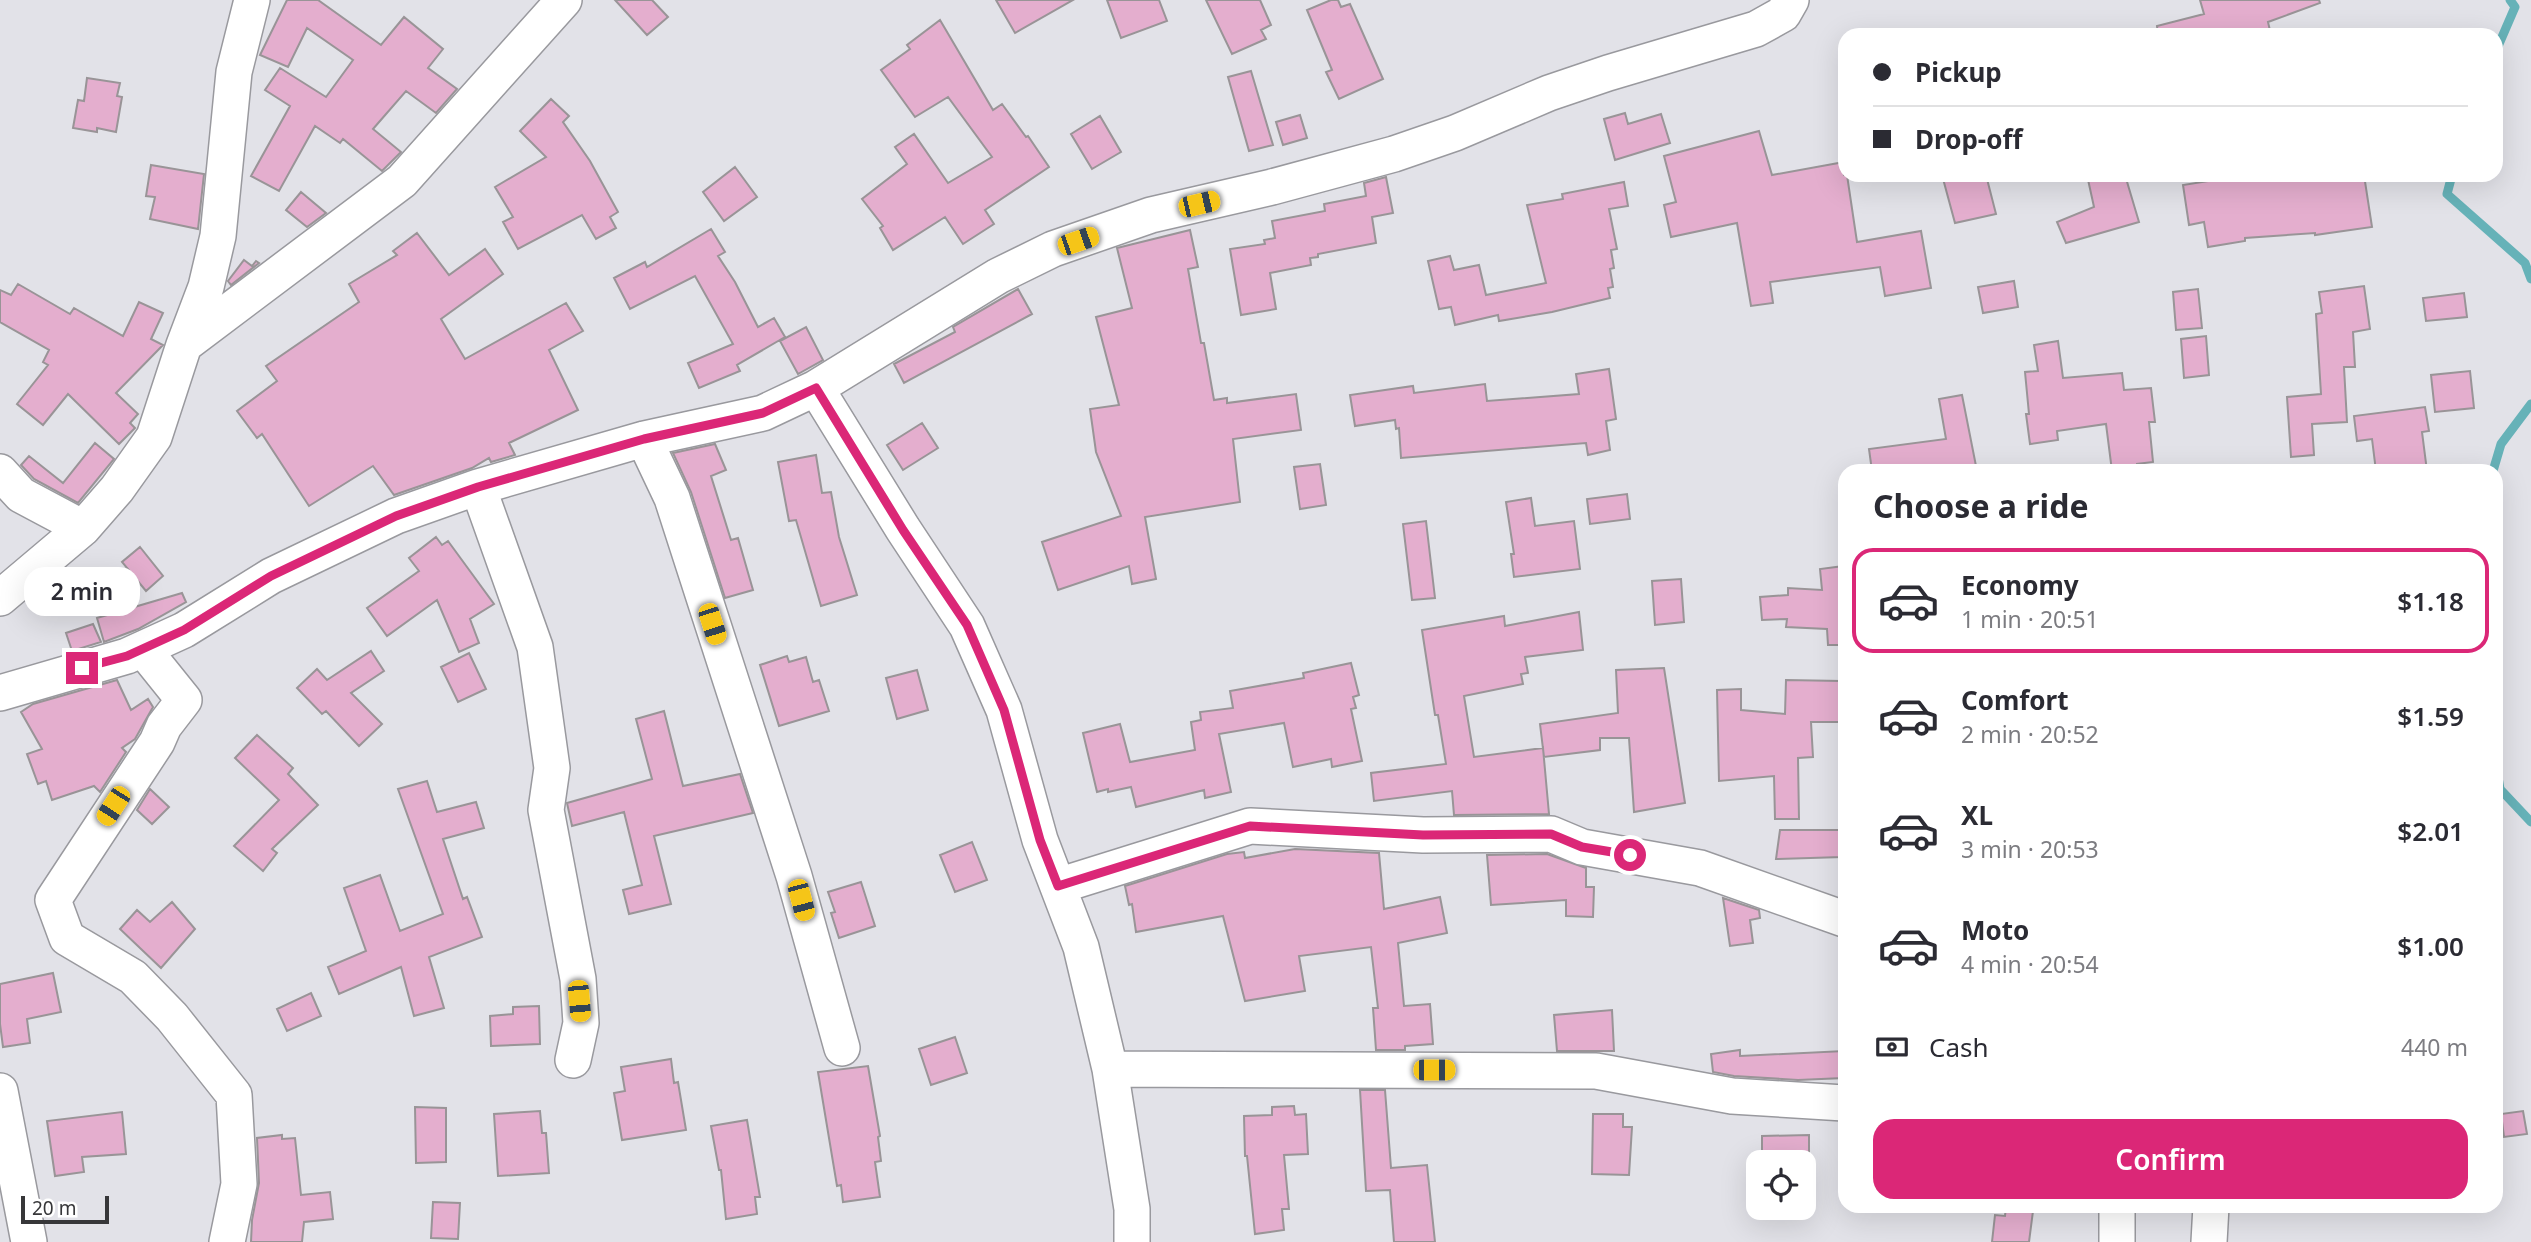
<!DOCTYPE html>
<html lang="en">
<head>
<meta charset="utf-8">
<style>
  body { margin:0; font-family:"Noto Sans",sans-serif; background:#f2f2f3; color:#2b2b33; height:100vh; display:flex; flex-direction:column; font-size:26px; white-space:nowrap }
  * { box-sizing:border-box; margin:0 }
  p { font-size:23px; color:#7c7c81 }
  .icon { flex:none; width:38px; height:38px; fill:none; stroke:currentColor; stroke-width:2; stroke-linecap:round; stroke-linejoin:round }
  .map { position:relative; flex:1; overflow:hidden }
  .drawer { position:absolute; left:1838px; top:464px; width:665px; height:749px; display:flex; flex-direction:column; background:#fff; border-radius:21px; box-shadow:0 7px 28px #0002 }
  .drawer>* { flex:none }
  .hud { position:absolute; left:1838px; top:28px; width:665px; height:154px; border-radius:21px; box-shadow:0 7px 28px #0002; display:grid; align-content:center; height:154px; padding:0 35px; background:#fff }
  .tools { position:absolute; left:1746px; top:1150px; display:grid; gap:14px }
  .tools a { display:grid; place-items:center; width:70px; height:70px; border-radius:14px; background:#fff; box-shadow:0 7px 28px #0002; font-size:35px }
  .scale { position:absolute; left:21px; bottom:18px; width:88px; box-sizing:border-box; padding-left:7px; border:4px solid #373739; border-top:0; font-size:19px; line-height:24px; white-space:nowrap; color:#373739; -webkit-text-stroke:5px #fff; paint-order:stroke }
  .end { position:absolute; width:32px; height:32px; margin:-16px; border:9px solid #db2777; background:#fff; box-shadow:0 0 0 4px #fff }
  .from { border-radius:50% }
  .bubble { position:absolute; height:49px; border-radius:21px; background:#fff; box-shadow:0 7px 28px #0002; font-size:23px; font-weight:600; line-height:49px; text-align:center }
  .car { position:absolute; width:21px; height:42px; margin:-21px -10px; border-radius:9px; box-shadow:0 0 5px 2px #0007; background:linear-gradient(#f5c518 24%,#345 0 40%,#f5c518 0 76%,#345 0 86%,#f5c518 0) }
  .hud b { display:flex; align-items:center; gap:24px; height:66px; font-size:26px }
  .hud b+b { border-top:2px solid #e1e1e2 }
  .hud i { width:18px; height:18px; background:#2b2b33 }
  ul { padding:0; list-style:none }
  li { display:flex; align-items:center; gap:21px; height:105px; margin:0 14px 10px; padding:0 21px; border:4px solid transparent; border-radius:21px }
  li div { flex:1 }
  li b { display:block; font-size:26px }
  li em { font-style:normal; font-weight:600 }
  li.current { border-color:#db2777 }
  li>.icon { width:63px; height:63px; stroke-width:1.5 }
  h2 { padding:0 35px; font-size:32px; line-height:84px }
  .pay { display:flex; align-items:center; gap:18px; height:77px; padding:0 35px; font-size:26px }
  .pay p { margin-inline-start:auto }
  .primary-button { display:flex; gap:14px; margin-top:auto; padding:14px 35px }
  .primary-button a { flex:1; height:80px; border-radius:21px; background:#db2777; color:#fff; font-size:28px; font-weight:600; line-height:80px; text-align:center }
  .map>svg:first-child { display:block }
  .lines { fill:none; stroke-linecap:round; stroke-linejoin:round }
  .stream { stroke:#66b2b8; stroke-width:9 }
  .building { fill:#e4aece; stroke:#999497; stroke-width:2 }
  .street-casing { stroke:#99999e; stroke-width:38 }
  .street { stroke:#fff; stroke-width:35 }
  .route { stroke:#db2777; stroke-width:9 }
</style>
</head>
<body>
<div class="map">
<svg width="2531" height="1242" viewBox="0 0 2531 1242">
  <rect width="100%" height="100%" fill="#e2e2e8"/>
  <g class="lines">
    <path class="stream" d="M2496,51L2515,7L2510,0
      M2452,175L2447,194L2525,263L2531,279
      M2493,471L2501,444L2531,404
      M2496,765L2500,789L2531,822"/>
  </g>
  <path class="building" d="M287,0H318L381,45L404,17L443,49L428,68L457,89L436,113L406,91L373,129L401,152L382,171L343,139L340,143L315,126L279,191L251,176L290,106L265,90L280,68L326,97L353,60L307,28L288,67L260,55Z
    M615,0H652L668,17L647,35Z
    M996,0H1073L1015,33Z
    M1107,0H1159L1167,21L1121,38Z
    M1206,0H1260L1271,25L1261,30L1266,39L1232,54Z
    M1331,0H1338L1341,7L1350,4L1383,79L1339,99L1326,72L1332,70L1307,10Z
    M2200,0H2319L2320,3L2268,22L2271,35H2158L2157,26L2204,14Z
    M940,20L993,110L1002,104L1026,137L1028,136L1049,167L985,210L994,224L963,244L945,217L893,250L880,228L883,226L862,199L907,164L895,147L914,134L948,183L992,157L948,97L915,117L881,70L910,49L907,45Z
    M1251,71L1273,145L1249,151L1228,77Z
    M87,78L120,83L117,96L122,97L116,132L97,128V132L73,128L78,100L84,101Z
    M551,99L569,116L563,122L590,161L618,212L610,217L616,228L596,239L582,215L518,249L503,222L513,217L495,187L546,157L520,131Z
    M1625,113L1628,124L1661,114L1670,143L1615,160L1604,119Z
    M1300,115L1307,138L1283,145L1276,122Z
    M1100,116L1121,152L1092,169L1071,134Z
    M1759,131L1772,175L1844,162V175H1847L1857,242L1921,231L1931,288L1885,296L1880,267L1770,282L1773,303L1751,306L1737,223L1671,237L1664,205L1676,202L1664,156Z
    M151,165L204,174L198,229L150,219L155,197L146,196Z
    M735,167L757,197L724,221L703,192Z
    M1942,175H1986L1996,214L1955,223Z
    M2087,175H2125L2139,222L2066,243L2057,222L2094,207Z
    M2246,175H2364L2372,227L2315,235V233L2245,238V241L2208,247L2204,222L2189,225L2183,185Z
    M1386,177L1393,213L1372,217L1376,243L1318,254V257L1310,258L1311,265L1270,273L1276,309L1241,315L1230,249L1265,244L1264,240L1275,238L1272,221L1325,211L1324,204L1366,196L1364,183Z
    M1624,182L1628,206L1609,209L1617,249L1611,250L1614,268L1610,269L1613,287L1608,288L1610,298L1552,312L1499,321L1498,315L1455,325L1451,307L1439,309L1428,261L1450,256L1454,270L1479,265L1486,295L1546,283L1527,205L1563,199L1562,194Z
    M301,192L326,213L307,227L286,210Z
    M711,229L725,252L718,256L735,282L758,327L774,318L785,337L737,365L740,371L699,388L688,363L733,344L695,276L630,309L614,278L645,262L647,267Z
    M1190,230L1198,267L1188,269L1201,343H1204L1214,400L1227,398V403L1296,394L1301,430L1233,439L1240,502L1145,517L1156,579L1132,584L1129,566L1058,590L1042,542L1121,516L1096,452L1090,409L1119,405L1096,317L1132,308L1117,248Z
    M417,233L449,275L485,249L503,274L441,319L465,359L566,303L583,331L549,350L578,410L509,443L515,455L491,462L489,458L472,468L394,495L373,466L309,506L262,434L257,438L237,411L277,381L266,366L359,302L349,284L397,255L393,251Z
    M244,260L252,266L256,261L259,263L231,285L228,281Z
    M2014,281L2018,307L1983,313L1978,287Z
    M18,284L70,314L74,308L123,336L139,302L163,313L151,339L163,345L116,393L138,414L130,423L135,428L119,444L68,394L43,425L17,404L48,365L43,362L49,350L0,322V290L11,295Z
    M2364,286L2370,329L2353,332L2355,367H2344L2347,422L2312,424L2314,455L2291,457L2287,397L2321,394L2316,314L2322,313L2319,292Z
    M1018,289L1032,314L904,383L894,364L955,332L953,327Z
    M2198,289L2202,328L2176,330L2173,292Z
    M2464,293L2467,317L2426,321L2423,298Z
    M806,327L823,360L798,374L780,341Z
    M2206,336L2209,375L2184,378L2181,339Z
    M2058,341L2063,378L2122,373L2124,390L2151,388L2155,422H2149L2153,462L2137,464V471H2112L2106,424L2057,431L2058,440L2030,444L2026,414H2029L2025,372L2038,371L2034,345Z
    M1609,369L1616,419L1606,421L1610,450L1588,455L1586,443L1401,458L1399,428L1396,429L1395,420L1355,426L1350,395L1413,386L1414,393L1485,384L1487,401L1579,394L1576,374Z
    M2470,371L2474,408L2435,412L2431,375Z
    M1962,395L1977,471H1872L1869,449L1946,439L1939,399Z
    M2425,407L2429,431L2422,432L2427,471H2376L2372,439L2357,441L2354,416Z
    M922,423L938,448L903,470L887,445Z
    M95,443L114,459L78,503L34,479L21,465L29,456L63,483Z
    M715,444L726,470L711,476L731,540L738,538L753,590L725,598L691,492L673,453Z
    M816,455L822,493L831,492L839,537L857,595L821,606L796,520L789,521L778,462Z
    M1320,464L1326,505L1300,509L1294,467Z
    M1627,494L1630,519L1590,524L1587,499Z
    M1531,498L1535,526L1574,521L1580,569L1514,577L1511,554H1514L1506,502Z
    M1426,521L1435,598L1412,600L1403,524Z
    M436,537L442,545L448,541L494,604L470,619L479,643L459,652L437,600L387,636L367,608L419,571L409,558Z
    M140,547L163,576L146,591L122,562Z
    M1844,566V645H1828L1827,629L1786,627L1787,619L1762,620L1760,597L1788,595V588L1822,590L1820,569Z
    M1681,579L1684,622L1655,625L1652,581Z
    M182,593L186,602L138,629L104,642L97,618Z
    M1579,612L1583,650L1525,657L1528,673L1521,674L1523,684L1464,696L1474,757L1543,748L1549,814L1454,815L1452,791L1374,801L1371,773L1446,764L1438,715H1435L1422,630L1504,616L1505,626Z
    M93,624L101,642L72,651L66,633Z
    M371,651L384,671L351,693L382,724L359,746L326,711L322,714L297,688L317,669L327,680Z
    M469,653L486,689L458,702L441,667Z
    M787,656L789,662L806,657L813,682L819,680L829,711L779,726L760,665Z
    M1351,663L1359,695L1353,697L1356,708L1351,709L1362,761L1332,767L1331,759L1293,767L1284,723L1219,734L1231,792L1205,798L1204,790L1136,807L1131,787L1108,792V789L1097,792L1083,733L1120,724L1130,762L1195,750L1191,722L1201,720L1200,712L1233,708L1230,691L1304,678L1303,673Z
    M1664,668L1685,803L1634,812L1629,738H1600V750L1544,757L1540,724L1618,713L1616,670Z
    M917,670L928,710L897,719L886,678Z
    M117,680L131,710L148,699L153,707L135,739L122,748L126,752L100,792L94,786L52,800L46,781L38,784L27,754L42,749L21,712L33,704Z
    M1786,680L1841,681V722H1811L1813,757L1798,758L1799,819H1775L1774,776L1719,781L1717,690L1741,689V710L1785,714Z
    M664,711L683,786L740,774L753,813L654,836L671,904L629,914L623,890L642,885L624,812L572,826L567,803L652,779L636,719Z
    M257,735L293,768L288,774L318,805L272,849L277,853L263,871L234,846L279,800L235,758Z
    M427,781L437,812L476,802L484,828L443,839L463,899L467,897L482,937L429,957L444,1008L414,1016L401,967L339,994L328,967L366,951L344,888L380,875L400,931L443,914L398,789Z
    M150,789L169,807L152,824L137,810Z
    M1780,830H1842V857L1776,859Z
    M972,842L987,880L955,892L940,855Z
    M1295,849L1379,853L1384,909L1440,897L1447,933L1398,943L1404,1006L1430,1004L1433,1044L1405,1046V1050H1376L1373,1008H1378L1371,947L1299,956L1305,991L1245,1001L1223,916L1136,932L1132,904L1129,905L1125,886L1227,854L1244,852L1245,858Z
    M1547,854L1586,868V887H1594L1593,917L1566,916V900L1491,905L1487,855Z
    M861,882L875,926L839,938L831,913L835,912L828,892Z
    M1723,898L1759,910L1760,918L1750,920L1753,943L1730,946Z
    M172,902L195,929L161,968L120,929L137,910L150,922Z
    M53,973L61,1012L27,1019L30,1043L3,1047L0,1024V984Z
    M311,993L321,1016L287,1031L277,1009Z
    M539,1006L540,1044L491,1046L490,1016L513,1014V1007Z
    M1612,1010L1614,1051H1557L1554,1015Z
    M955,1037L967,1073L931,1085L919,1049Z
    M1740,1050V1056L1844,1051V1078L1798,1080L1734,1076L1713,1072L1711,1054Z
    M671,1059L674,1083L678,1082L686,1130L622,1140L614,1093L625,1091L621,1067Z
    M868,1066L880,1136L878,1137L881,1161L875,1162L880,1197L843,1202L841,1185L837,1186L818,1072Z
    M1360,1090H1385L1391,1168L1427,1165L1435,1242H1394L1390,1190L1366,1191Z
    M1294,1106L1295,1115L1306,1114L1308,1154L1284,1155L1289,1209H1282L1284,1230L1255,1234L1247,1156H1245L1244,1116L1272,1115V1107Z
    M415,1107L446,1108V1162L416,1163Z
    M540,1111L542,1133H546L549,1173L498,1176L494,1114Z
    M2523,1111L2527,1134L2504,1137L2501,1114Z
    M122,1112L126,1154L82,1157L84,1172L55,1176L47,1121Z
    M1593,1114H1623V1127H1632L1629,1175L1592,1174Z
    M747,1120L760,1197H755L757,1214L726,1219L721,1170H719L711,1126Z
    M282,1135V1139L295,1138L301,1195L330,1192L333,1219L304,1222L302,1242H251L252,1220L259,1183L257,1138Z
    M1809,1135V1162H1762V1136Z
    M433,1202L460,1203L458,1239L431,1238Z
    M2006,1207L2033,1211L2029,1242H1992L1995,1215L2005,1216Z"/>
  <g class="lines">
    <defs>
      <path id="street" d="M184,345L206,287L218,236L234,72L252,0
        M816,388L903,529L967,626L1004,710L1040,840L1081,947L1110,1069L1132,1209V1242
        M644,439L672,498L794,876L842,1048
        M0,472L21,495L83,528
        M478,487L535,647L552,768L546,810L578,979L581,1023L573,1060
        M0,598L83,528L117,489L154,437L184,345L402,181L564,0
        M143,649L184,700L164,726L157,742L53,900L67,938L133,977L172,1017L234,1095L239,1184L227,1242
        M0,693L127,656L184,630L271,576L396,516L478,487L644,439L763,413L816,388L998,276L1053,249L1151,215L1272,187L1394,154L1455,133L1549,93L1608,73L1756,29L1783,14L1791,0
        M1058,886L1250,826L1423,835L1551,834L1582,847L1700,868L1844,919
        M1110,1069L1596,1071L1732,1096L1844,1103
        M0,1091L29,1242
        M2117,1242V1206
        M2209,1242L2211,1206"/>
    </defs>
    <use href="#street" class="street-casing"/>
    <use href="#street" class="street"/>
  </g>
  <g class="lines">
    <path class="route" d="M82,668L127,656L184,630L271,576L396,516L478,487L644,439L763,413L816,388L903,530L967,625L1004,710L1040,840L1058,886L1250,826L1423,835L1551,834L1582,847L1630,855"/>
  </g>
</svg>
<div class="tools">
<a><svg class="icon" aria-label="locate" viewBox="0 0 24 24"><circle cx="12" cy="12" r="6"/><path d="M12 2v4M12 18v4M2 12h4M18 12h4"/></svg></a>
</div>
<div class="scale">20 m</div>
<i class="end from" style="left:1630px;top:855px"></i>
<i class="end" style="left:82px;top:668px"></i>
<div class="bubble" style="left:24px;top:567px;width:116px">2 min</div>
<i class="car" style="left:1199px;top:204px;rotate:77deg"></i>
<i class="car" style="left:1078px;top:241px;rotate:71deg"></i>
<i class="car" style="left:712px;top:624px;rotate:162deg"></i>
<i class="car" style="left:113px;top:806px;rotate:213deg"></i>
<i class="car" style="left:801px;top:900px;rotate:165deg"></i>
<i class="car" style="left:579px;top:1001px;rotate:175deg"></i>
<i class="car" style="left:1434px;top:1070px;rotate:90deg"></i>
<div class="hud">
<b><i class="from"></i>Pickup</b>
<b><i></i>Drop-off</b>
</div>
<section class="drawer">
<h2>Choose a ride</h2>
<ul>
<li class="current"><svg class="icon" aria-label="car" viewBox="0 0 24 24"><path d="M5 17H2v-5l4-1 3-4h7l3 4 3 1v5h-3M9 17h6M6 11h13"/><circle cx="7" cy="17" r="2"/><circle cx="17" cy="17" r="2"/></svg><div><b>Economy</b><p>1 min · 20:51</p></div><em>$1.18</em></li>
<li><svg class="icon" aria-label="car" viewBox="0 0 24 24"><path d="M5 17H2v-5l4-1 3-4h7l3 4 3 1v5h-3M9 17h6M6 11h13"/><circle cx="7" cy="17" r="2"/><circle cx="17" cy="17" r="2"/></svg><div><b>Comfort</b><p>2 min · 20:52</p></div><em>$1.59</em></li>
<li><svg class="icon" aria-label="car" viewBox="0 0 24 24"><path d="M5 17H2v-5l4-1 3-4h7l3 4 3 1v5h-3M9 17h6M6 11h13"/><circle cx="7" cy="17" r="2"/><circle cx="17" cy="17" r="2"/></svg><div><b>XL</b><p>3 min · 20:53</p></div><em>$2.01</em></li>
<li><svg class="icon" aria-label="car" viewBox="0 0 24 24"><path d="M5 17H2v-5l4-1 3-4h7l3 4 3 1v5h-3M9 17h6M6 11h13"/><circle cx="7" cy="17" r="2"/><circle cx="17" cy="17" r="2"/></svg><div><b>Moto</b><p>4 min · 20:54</p></div><em>$1.00</em></li>
</ul>
<div class="pay"><svg class="icon" aria-label="cash" viewBox="0 0 24 24"><path d="M3 7h18v10H3z"/><circle cx="12" cy="12" r="2"/></svg>Cash<p>440 m</p></div>
<div class="primary-button"><a>Confirm</a></div>
</section>
</div>
</body>
</html>
